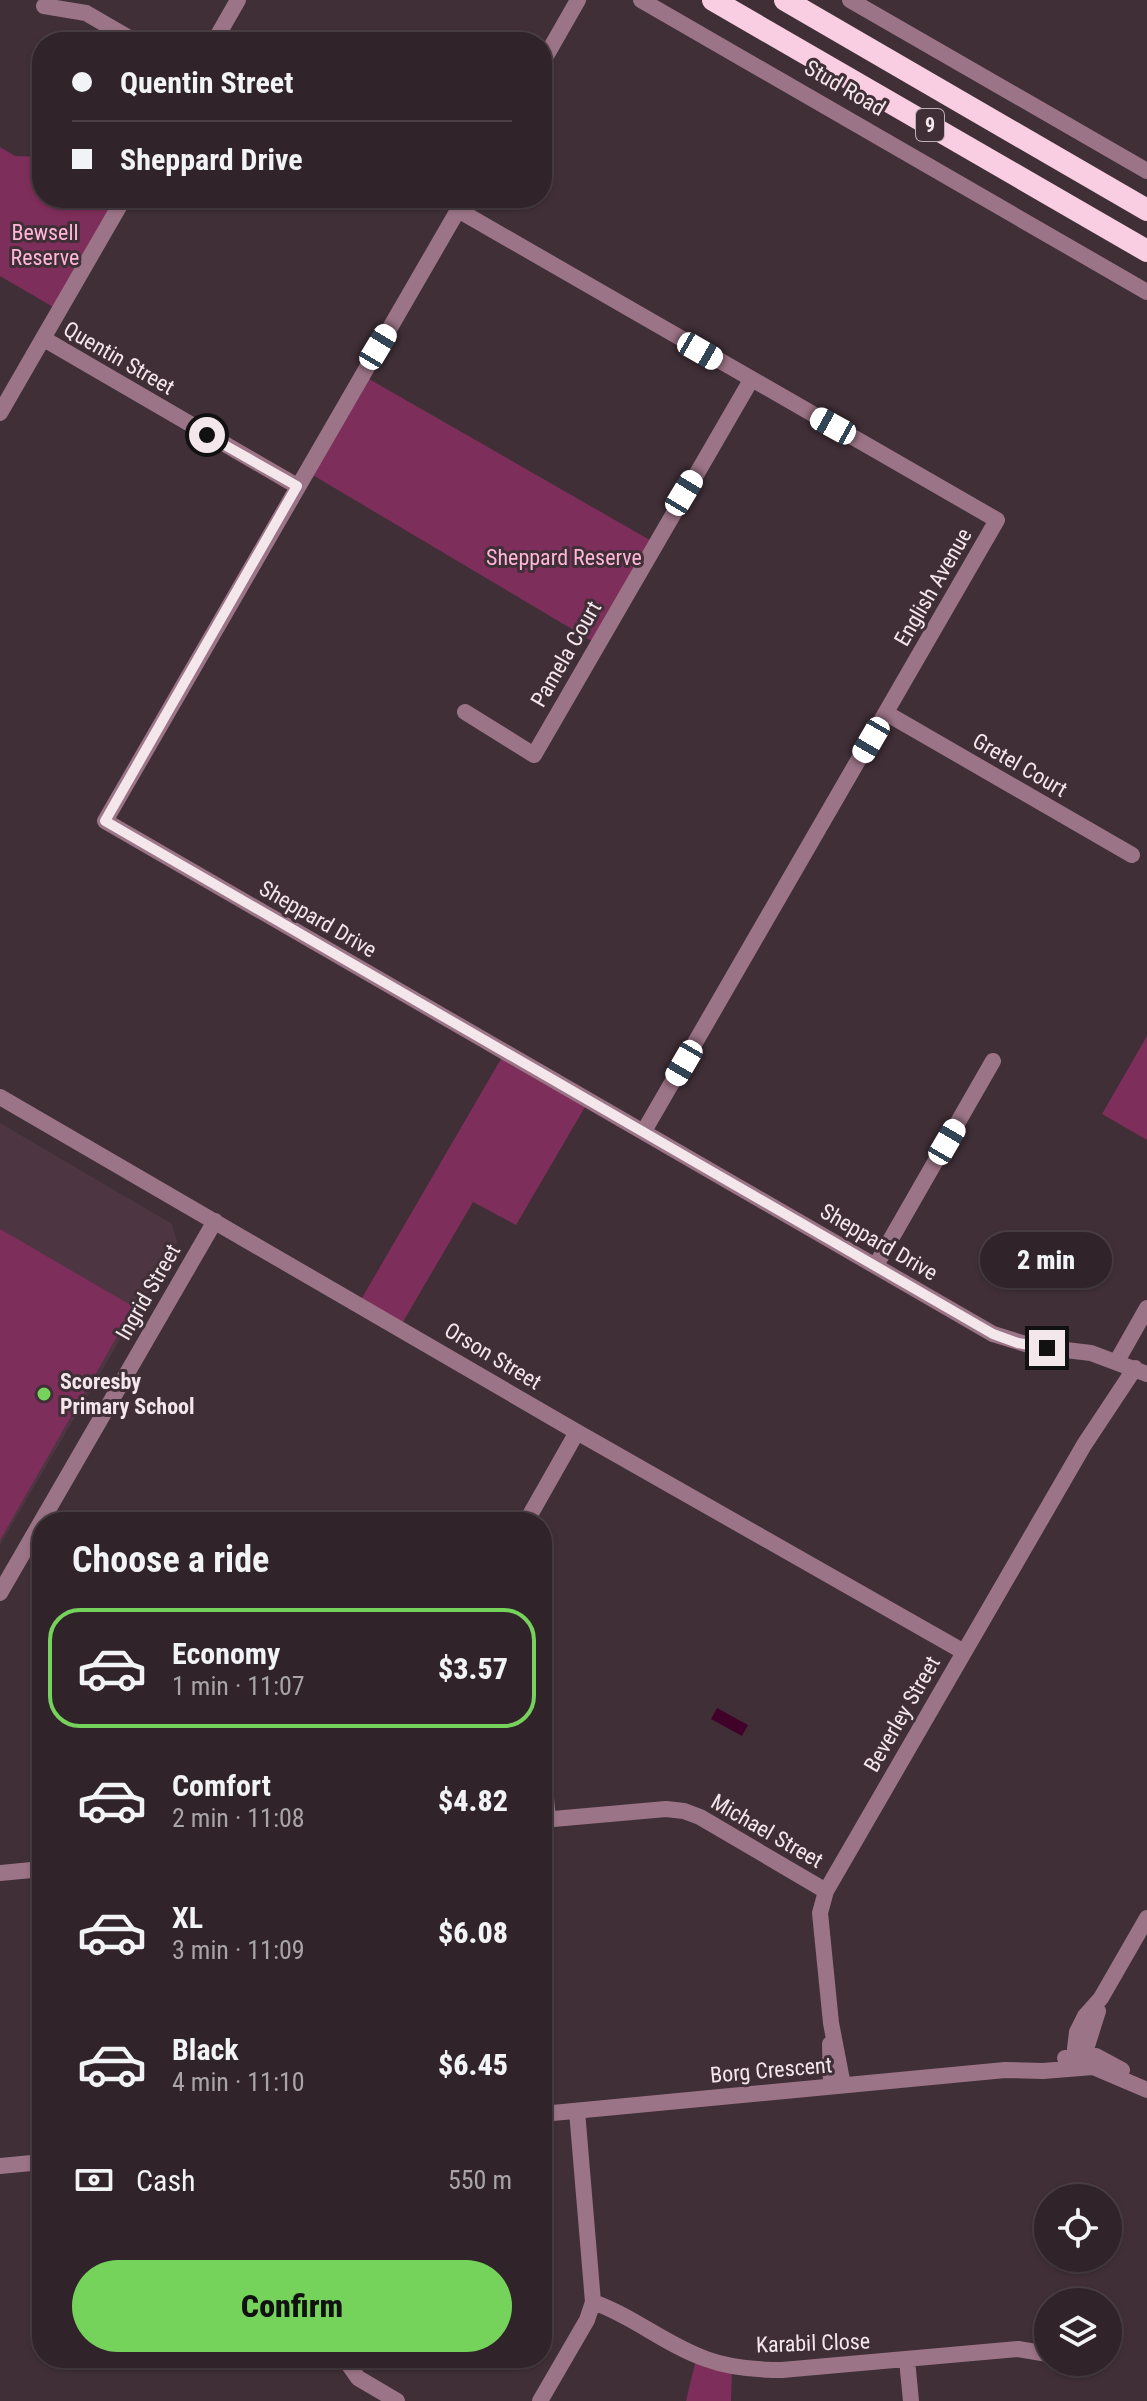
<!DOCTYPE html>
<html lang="en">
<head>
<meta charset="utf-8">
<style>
  body { margin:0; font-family:"Roboto Condensed",sans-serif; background:#3c2f35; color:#f1f3f6; height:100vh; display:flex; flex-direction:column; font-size:30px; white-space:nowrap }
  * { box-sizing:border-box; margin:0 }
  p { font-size:26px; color:#a8a4a8 }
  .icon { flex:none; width:44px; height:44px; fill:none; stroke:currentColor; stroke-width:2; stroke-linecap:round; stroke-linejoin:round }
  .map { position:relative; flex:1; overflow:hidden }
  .details { position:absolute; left:32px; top:1512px; width:520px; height:856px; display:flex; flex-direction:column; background:#302329; border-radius:32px; box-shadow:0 2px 6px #0004,0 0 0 2px #4b4046 }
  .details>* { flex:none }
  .hud { position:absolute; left:32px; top:32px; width:520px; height:176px; border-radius:32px; box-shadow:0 2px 6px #0004,0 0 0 2px #4b4046; display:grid; align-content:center; height:176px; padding:0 40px; background:#302329 }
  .controls { position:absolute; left:1034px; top:2184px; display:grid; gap:16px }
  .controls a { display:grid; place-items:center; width:88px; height:88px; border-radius:50%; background:#302329; box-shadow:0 2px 6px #0004,0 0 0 2px #4b4046; font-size:40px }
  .end { position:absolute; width:36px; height:36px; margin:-18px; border:10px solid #f3e7ec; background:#111; box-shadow:0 0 0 4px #111 }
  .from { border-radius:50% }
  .bubble { position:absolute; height:56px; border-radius:28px; background:#302329; box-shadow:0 2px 6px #0004,0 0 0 2px #4b4046; font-size:26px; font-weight:800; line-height:56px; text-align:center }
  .car { position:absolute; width:24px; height:48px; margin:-24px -12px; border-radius:10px; box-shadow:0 0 6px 2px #0007; background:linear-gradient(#fff 24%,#345 0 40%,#fff 0 76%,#345 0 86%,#fff 0) }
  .hud b { display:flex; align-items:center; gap:28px; height:76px; font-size:30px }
  .hud b+b { border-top:2px solid #4b4046 }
  .hud i { width:20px; height:20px; background:#f1f3f6 }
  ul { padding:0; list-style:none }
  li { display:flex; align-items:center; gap:24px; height:120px; margin:0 16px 12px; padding:0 24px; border:4px solid transparent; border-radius:32px }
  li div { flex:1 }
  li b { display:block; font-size:30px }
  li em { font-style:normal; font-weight:800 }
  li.current { border-color:#75d25b }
  li>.icon { width:72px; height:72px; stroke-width:1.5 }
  h2 { padding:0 40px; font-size:36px; line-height:96px }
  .pay { display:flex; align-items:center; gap:20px; height:88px; padding:0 40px; font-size:30px }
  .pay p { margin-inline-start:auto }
  .action { display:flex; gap:16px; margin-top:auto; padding:16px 40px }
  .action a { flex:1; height:92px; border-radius:48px; background:#75d25b; color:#111; font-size:32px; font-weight:800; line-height:92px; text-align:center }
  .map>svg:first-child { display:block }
  .built { fill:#4d3641 }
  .green { fill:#7e2e5a }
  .water { fill:#410229 }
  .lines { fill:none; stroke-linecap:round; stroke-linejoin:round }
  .minor { stroke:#9c7487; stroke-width:16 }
  .trunk { stroke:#facee2; stroke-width:22 }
  .route { stroke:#f3e7ec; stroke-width:10 }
  .poi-dot { fill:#75d25b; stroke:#402f37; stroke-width:3 }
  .labels { text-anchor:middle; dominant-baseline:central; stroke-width:6; stroke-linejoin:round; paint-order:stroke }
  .shield { fill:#402f37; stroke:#bdb0b6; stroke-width:2 }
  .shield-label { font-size:20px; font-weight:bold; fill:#f3e7ec }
  .street-label { font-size:22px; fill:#f3e7ec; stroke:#402f37 }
  .park-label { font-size:22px; fill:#ffb6d9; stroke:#402f37 }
  .poi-label { font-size:22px; font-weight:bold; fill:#f3e7ec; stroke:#402f37; text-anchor:start }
</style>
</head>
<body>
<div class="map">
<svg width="1147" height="2401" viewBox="0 0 1147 2401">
  <rect width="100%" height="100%" fill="#402f37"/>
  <path class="built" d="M0,1123L172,1224L177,1242L0,1545Z"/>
  <path class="green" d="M0,147L15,156L42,157V198H111L121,203L60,311L0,276Z
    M362,375L655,543L597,644L306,471Z
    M1147,1036V1140L1102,1114Z
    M505,1052L589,1100L516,1225L473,1202L400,1327L359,1303Z
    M0,1229L134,1307L0,1540Z
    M697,2355L732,2366L731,2401H686Z"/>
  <path class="water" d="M717,1708L748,1725L742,1736L711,1719Z"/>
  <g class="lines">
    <path class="minor" d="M641,0L1147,292
      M850,0L1147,171
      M44,6L86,13L136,42
      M214,42L238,0
      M542,63L578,0
      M465,198L105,821L993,1334L1032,1346L1091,1353L1147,1374
      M458,210L997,520L644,1131
      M44,339L297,486
      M0,413L124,198
      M465,712L534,755L751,380
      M886,713L1132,855
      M0,1097L577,1432L964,1652
      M876,1265L993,1061
      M1117,1361L1147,1308
      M526,1522L577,1432
      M0,1593L215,1221
      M542,1756L548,1819
      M542,1820L666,1809L684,1811L700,1817L826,1891
      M0,1873L42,1869
      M830,2044L831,2086
      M1065,2058L1096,2056L1122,2070
      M1081,2065L1098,2011
      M1080,2068L1074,2057L1077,2032L1085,2016L1101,1998L1147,1918
      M843,2085L831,2023L820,1913L826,1891L1084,1445L1135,1368
      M542,2114L1005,2070L1043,2071L1093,2067L1147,2090
      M0,2166L42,2162
      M593,2302C633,2316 666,2345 706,2359C730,2368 756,2370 782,2370L1018,2349L1048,2354
      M344,2358L358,2378L397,2401
      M907,2360L911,2401
      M540,2401L587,2320L593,2302L577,2111"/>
    <path class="trunk" d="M713,0L1147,251
      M785,0L1147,210"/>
  </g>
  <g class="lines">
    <path class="route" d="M207,435L297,486L105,821L993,1334L1018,1343L1047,1348"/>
  </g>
  <circle class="poi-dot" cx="44" cy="1394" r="8"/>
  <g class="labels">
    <rect class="shield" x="916" y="109" width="28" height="32" rx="6"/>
    <g class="shield-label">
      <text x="930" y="125">9</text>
    </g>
    <g class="street-label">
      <text transform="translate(845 88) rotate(30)">Stud Road</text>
      <text transform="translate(119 358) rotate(30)">Quentin Street</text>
      <text transform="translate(933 587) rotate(-60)">English Avenue</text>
      <text transform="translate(566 654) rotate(-60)">Pamela Court</text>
      <text transform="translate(1020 765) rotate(30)">Gretel Court</text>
      <text transform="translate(318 919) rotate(30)">Sheppard Drive</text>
      <text transform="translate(879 1242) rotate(30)">Sheppard Drive</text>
      <text transform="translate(148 1292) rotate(-60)">Ingrid Street</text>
      <text transform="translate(493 1356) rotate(31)">Orson Street</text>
      <text transform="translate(902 1714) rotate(-60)">Beverley Street</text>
      <text transform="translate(767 1831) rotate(30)">Michael Street</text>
      <text transform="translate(771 2070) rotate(-5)">Borg Crescent</text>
      <text transform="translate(813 2343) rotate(-2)">Karabil Close</text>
    </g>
    <g class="park-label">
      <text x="45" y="232">Bewsell<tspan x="45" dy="25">Reserve</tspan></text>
      <text x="564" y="557">Sheppard Reserve</text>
    </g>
    <g class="poi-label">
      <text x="60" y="1381">Scoresby<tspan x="60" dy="25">Primary School</tspan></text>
    </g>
  </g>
</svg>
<div class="controls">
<a><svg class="icon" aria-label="locate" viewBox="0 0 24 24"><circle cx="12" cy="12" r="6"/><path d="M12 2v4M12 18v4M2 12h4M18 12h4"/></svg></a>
<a><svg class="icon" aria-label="layers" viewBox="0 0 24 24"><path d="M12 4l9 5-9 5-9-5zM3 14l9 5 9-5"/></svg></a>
</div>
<i class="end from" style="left:207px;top:435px"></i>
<i class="end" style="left:1047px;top:1348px"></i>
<div class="bubble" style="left:980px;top:1232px;width:132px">2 min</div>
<i class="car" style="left:378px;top:347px;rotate:31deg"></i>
<i class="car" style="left:700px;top:351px;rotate:120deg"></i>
<i class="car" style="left:833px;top:426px;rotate:299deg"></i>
<i class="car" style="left:684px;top:493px;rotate:31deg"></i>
<i class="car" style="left:871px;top:740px;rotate:210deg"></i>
<i class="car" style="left:684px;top:1063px;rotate:210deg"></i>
<i class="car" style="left:947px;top:1142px;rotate:30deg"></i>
<div class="hud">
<b><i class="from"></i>Quentin Street</b>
<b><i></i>Sheppard Drive</b>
</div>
<section class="details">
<h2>Choose a ride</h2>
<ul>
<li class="current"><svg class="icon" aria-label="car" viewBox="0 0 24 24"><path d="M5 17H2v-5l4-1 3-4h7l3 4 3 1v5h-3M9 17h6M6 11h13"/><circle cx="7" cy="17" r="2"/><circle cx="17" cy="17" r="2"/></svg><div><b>Economy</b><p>1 min · 11:07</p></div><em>$3.57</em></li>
<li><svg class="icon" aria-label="car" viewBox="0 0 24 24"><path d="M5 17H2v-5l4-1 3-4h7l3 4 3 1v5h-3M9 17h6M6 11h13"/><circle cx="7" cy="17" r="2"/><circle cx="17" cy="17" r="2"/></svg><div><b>Comfort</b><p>2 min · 11:08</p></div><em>$4.82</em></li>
<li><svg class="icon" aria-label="car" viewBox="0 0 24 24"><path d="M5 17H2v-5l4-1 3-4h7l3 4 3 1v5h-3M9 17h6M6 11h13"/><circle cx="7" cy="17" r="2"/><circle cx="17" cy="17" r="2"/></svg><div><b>XL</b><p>3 min · 11:09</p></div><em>$6.08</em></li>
<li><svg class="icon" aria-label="car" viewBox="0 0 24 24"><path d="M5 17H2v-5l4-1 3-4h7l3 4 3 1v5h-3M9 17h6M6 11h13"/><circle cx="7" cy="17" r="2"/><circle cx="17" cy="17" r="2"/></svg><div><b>Black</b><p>4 min · 11:10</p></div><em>$6.45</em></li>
</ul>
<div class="pay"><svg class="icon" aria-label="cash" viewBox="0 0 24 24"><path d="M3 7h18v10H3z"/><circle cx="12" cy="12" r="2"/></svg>Cash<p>550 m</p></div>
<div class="action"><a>Confirm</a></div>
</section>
</div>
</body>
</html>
